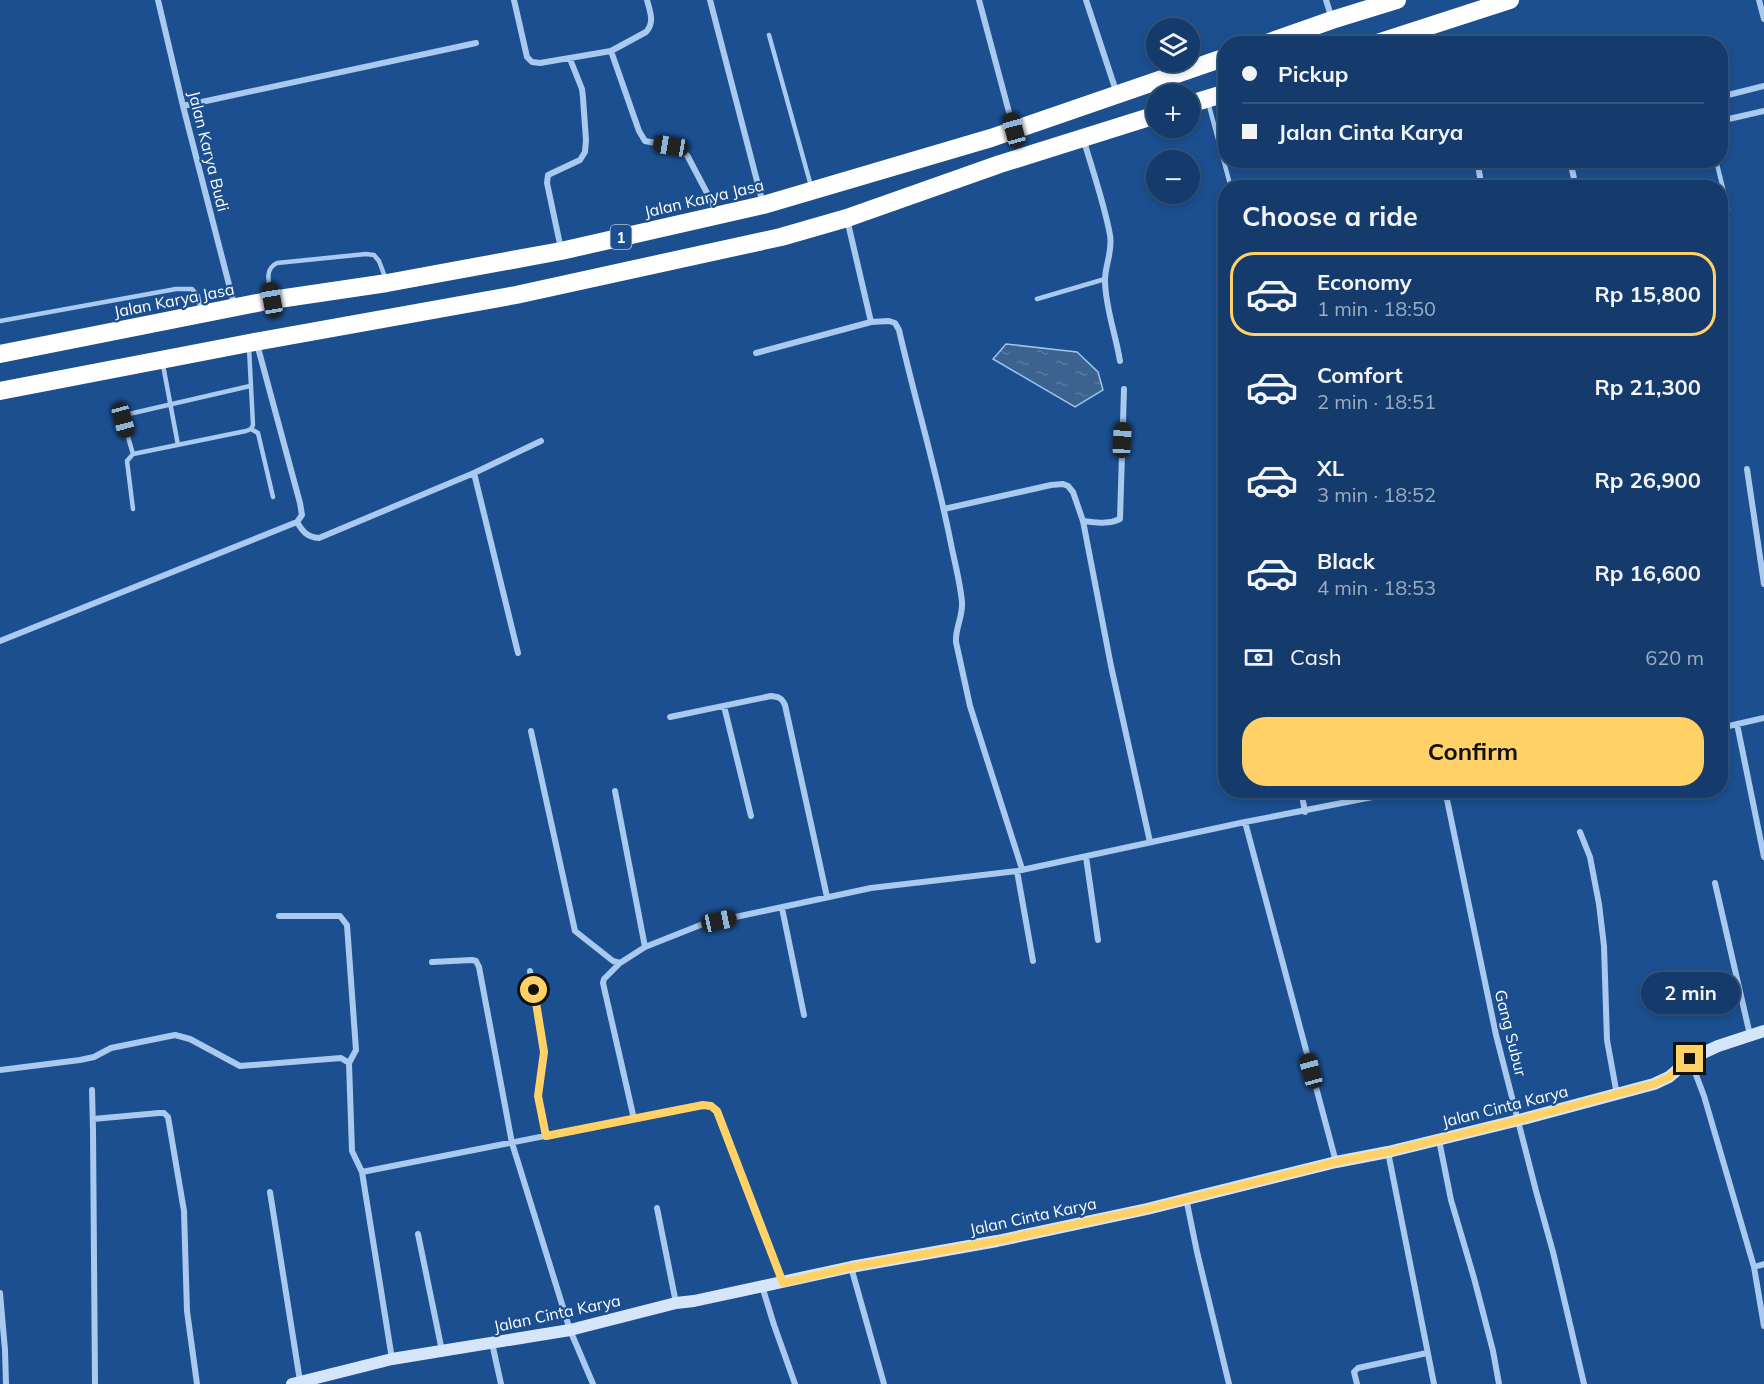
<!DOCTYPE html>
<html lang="en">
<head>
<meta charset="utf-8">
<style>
  body { margin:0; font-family:Mulish,sans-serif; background:#1d4271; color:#f1f3f6; height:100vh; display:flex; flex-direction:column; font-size:22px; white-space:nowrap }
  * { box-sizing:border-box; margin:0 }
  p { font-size:20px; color:#9dadc1 }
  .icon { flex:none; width:33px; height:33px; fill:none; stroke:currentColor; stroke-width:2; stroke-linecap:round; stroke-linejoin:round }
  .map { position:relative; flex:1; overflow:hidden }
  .side { position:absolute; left:1218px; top:180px; width:510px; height:618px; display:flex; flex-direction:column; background:#143b6b; border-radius:24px; box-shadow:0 3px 9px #0003,0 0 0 2px #33557e }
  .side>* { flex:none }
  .hud { position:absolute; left:1218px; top:36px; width:510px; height:132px; border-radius:24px; box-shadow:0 3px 9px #0003,0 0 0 2px #33557e; display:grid; align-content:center; height:132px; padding:0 24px; background:#143b6b }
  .fabs { position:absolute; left:1146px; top:18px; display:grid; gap:12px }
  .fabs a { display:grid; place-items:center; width:54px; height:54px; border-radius:50%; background:#143b6b; box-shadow:0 3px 9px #0003,0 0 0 2px #33557e; font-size:30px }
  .end { position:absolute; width:27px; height:27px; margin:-14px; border:8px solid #ffd166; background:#111; box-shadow:0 0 0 3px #111 }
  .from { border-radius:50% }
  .bubble { position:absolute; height:42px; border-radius:21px; background:#143b6b; box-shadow:0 3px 9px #0003,0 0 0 2px #33557e; font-size:20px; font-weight:700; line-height:42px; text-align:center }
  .car { position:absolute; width:18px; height:36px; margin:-18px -9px; border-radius:8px; box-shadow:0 0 4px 2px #0007; background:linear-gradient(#222 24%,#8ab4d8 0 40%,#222 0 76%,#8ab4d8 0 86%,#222 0) }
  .hud b { display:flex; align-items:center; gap:21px; height:57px; font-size:22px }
  .hud b+b { border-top:2px solid #33557e }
  .hud i { width:15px; height:15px; background:#f1f3f6 }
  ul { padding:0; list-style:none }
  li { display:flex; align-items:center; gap:18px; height:84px; margin:0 12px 9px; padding:0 12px; border:3px solid transparent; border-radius:24px }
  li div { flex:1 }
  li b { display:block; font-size:22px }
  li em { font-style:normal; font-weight:700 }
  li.on { border-color:#ffd166 }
  li>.icon { width:54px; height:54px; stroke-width:1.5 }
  h2 { padding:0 24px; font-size:27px; line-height:72px }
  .pay { display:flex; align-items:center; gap:15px; height:66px; padding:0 24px; font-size:22px }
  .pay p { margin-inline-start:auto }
  .button { display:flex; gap:12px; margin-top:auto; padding:12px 24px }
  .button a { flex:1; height:69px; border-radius:24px; background:#ffd166; color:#111; font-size:24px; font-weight:700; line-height:69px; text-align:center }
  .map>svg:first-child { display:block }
  .water { fill:url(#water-ripples); stroke:#9cc4f0; stroke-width:1.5 }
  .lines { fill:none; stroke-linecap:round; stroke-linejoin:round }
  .lane { stroke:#a9c9ee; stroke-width:4.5 }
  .street { stroke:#a9c9ee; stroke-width:6 }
  .secondary { stroke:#d6e6fa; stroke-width:12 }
  .highway { stroke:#fff; stroke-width:18 }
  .route { stroke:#ffd166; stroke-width:8 }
  .labels { text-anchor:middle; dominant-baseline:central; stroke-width:4.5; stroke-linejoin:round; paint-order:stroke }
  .shield { fill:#1b4f8f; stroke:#bbcadd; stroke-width:1.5 }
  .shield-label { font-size:15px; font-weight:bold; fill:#fff }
  .street-label { font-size:16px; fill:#fff; stroke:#1b4f8f }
</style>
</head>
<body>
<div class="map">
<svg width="1764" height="1384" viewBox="0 0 1764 1384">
  <defs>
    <pattern id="water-ripples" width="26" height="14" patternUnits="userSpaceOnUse" patternTransform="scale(1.5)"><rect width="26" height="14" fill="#3c6290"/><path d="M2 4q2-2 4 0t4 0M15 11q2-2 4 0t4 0" fill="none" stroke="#597aa1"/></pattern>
  </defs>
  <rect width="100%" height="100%" fill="#1b4f8f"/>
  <path class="water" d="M1006,344L1077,352L1098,372L1103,390L1075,407L993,359Z"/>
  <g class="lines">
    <path class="lane" d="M769,35L811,186
      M1208,102L1231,188
      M1716,160L1728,209
      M271,295C269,283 264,269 277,263L366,254L374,255L379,261L385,277
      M1037,299L1105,279
      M0,321L176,289H192L198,296L201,311
      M163,365L178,445
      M251,429L258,433L273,497
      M133,454L123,420L129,414L250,386
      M133,509L127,461L133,454L246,431L251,429L253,425L249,348"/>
    <path class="street" d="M158,0L183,106L234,304
      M514,0L527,57L532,62L540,63L611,51L646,32C655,22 650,12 647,0
      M710,0L763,204
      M979,0L1013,127
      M1086,0L1117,94
      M1326,0L1332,19
      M1759,0L1764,19
      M611,51L639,131L645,141L671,146L687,155L717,212
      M1720,97L1764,86
      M183,106L476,43
      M1720,121L1764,111
      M1084,141C1093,172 1104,203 1110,235C1113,251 1105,265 1105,280C1105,307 1116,335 1120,361
      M1477,160L1482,188
      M1570,160L1576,188
      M847,219L871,322
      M561,249L547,183L548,175L580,160L585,152L586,140L583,98L582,89L570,59
      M257,344L300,503L302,515L297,522
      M756,353L871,322L889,321L895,323L899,330C915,400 936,469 950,539C954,560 960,581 962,602C963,617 955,628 956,642L970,706L1022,869
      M1747,469L1764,584
      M474,473L518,653
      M944,509L1051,485L1063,484L1068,486L1073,492L1083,521L1111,666L1150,842
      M1083,521C1095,522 1108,525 1120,519L1124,389
      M0,641L297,522C303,532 307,537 319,538L474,473L541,441
      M724,706L751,816
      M670,717L771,696C779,697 782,698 785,705L827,897
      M1737,724L1764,857
      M1720,728L1764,718
      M531,731L575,931L613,961L620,963L645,947L703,924L871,888L1017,871L1245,822L1408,790
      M1301,790L1305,812
      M1445,790L1496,1035L1536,1191L1553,1252L1584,1384
      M615,791L645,947
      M1245,822L1336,1162
      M1580,832L1590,857L1599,904L1604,946L1607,1040L1617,1095
      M1086,857L1098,940
      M1017,871L1033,961
      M1715,883L1750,1035
      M782,908L804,1015
      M279,916H340L347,925L356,1050L349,1063L352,1151L362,1172L392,1359
      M432,962L472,960L476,961L479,967L512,1143L570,1330L593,1384
      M620,963L604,979L603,983L634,1119
      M530,971L544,1055L538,1096L546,1136
      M1690,1059L1704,1096L1754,1267L1764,1326
      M0,1070L80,1060L94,1057L111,1048L175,1035L190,1039L240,1066L341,1058L349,1063
      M92,1090L93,1130L95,1384
      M93,1119L159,1113H164L168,1117L184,1211L187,1311L197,1384
      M1439,1140L1451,1200L1474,1278L1493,1351L1499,1384
      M1388,1152L1434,1384
      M362,1172L703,1105L711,1106L717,1111L783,1282
      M270,1192L300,1381
      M1186,1198L1197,1252L1229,1384
      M657,1208L676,1303
      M418,1234L442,1351
      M851,1267L884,1384
      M1754,1267L1764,1264
      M762,1286L774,1325L795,1384
      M0,1293L5,1350L6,1384
      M492,1343L501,1384
      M1357,1384L1354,1372L1358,1368L1427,1353"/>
    <path class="secondary" d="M292,1384L392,1359L570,1330L676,1303L694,1301L851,1267L997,1241L1147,1209L1336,1162L1388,1152L1519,1120L1654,1084L1669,1077L1690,1059L1718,1046L1764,1031"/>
    <path class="highway" d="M1264,44L1332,20L1397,0
      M1374,44L1510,0
      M1190,104L1226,93
      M0,354L272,300L387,283L561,251L763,205L991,138L1226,57
      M0,391L249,343L516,295L781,237L847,218L1000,164L1156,115"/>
  </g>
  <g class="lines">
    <path class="route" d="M534,990L544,1052L538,1096L546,1136L703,1105L711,1106L717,1111L783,1283L851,1267L997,1241L1147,1209L1336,1162L1388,1152L1519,1120L1654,1084L1669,1077L1690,1059"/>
  </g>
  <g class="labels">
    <rect class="shield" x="610.5" y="225" width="21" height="24" rx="4.5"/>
    <g class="shield-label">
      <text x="621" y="237">1</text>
    </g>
    <g class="street-label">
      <text transform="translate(209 151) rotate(76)">Jalan Karya Budi</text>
      <text transform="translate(704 198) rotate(-13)">Jalan Karya Jasa</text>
      <text transform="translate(174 300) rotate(-11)">Jalan Karya Jasa</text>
      <text transform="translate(1511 1033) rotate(76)">Gang Subur</text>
      <text transform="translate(1505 1106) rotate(-14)">Jalan Cinta Karya</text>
      <text transform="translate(1033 1216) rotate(-12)">Jalan Cinta Karya</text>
      <text transform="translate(557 1313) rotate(-12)">Jalan Cinta Karya</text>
    </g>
  </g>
</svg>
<div class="fabs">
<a><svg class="icon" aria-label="layers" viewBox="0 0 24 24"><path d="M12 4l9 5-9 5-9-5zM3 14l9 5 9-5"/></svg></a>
<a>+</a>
<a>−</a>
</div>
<i class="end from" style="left:534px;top:990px"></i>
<i class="end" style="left:1690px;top:1059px"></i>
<div class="bubble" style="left:1641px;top:972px;width:99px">2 min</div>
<i class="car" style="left:1014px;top:130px;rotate:345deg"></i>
<i class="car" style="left:671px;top:146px;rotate:280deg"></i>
<i class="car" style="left:272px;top:300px;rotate:350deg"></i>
<i class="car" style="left:123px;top:420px;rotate:165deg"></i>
<i class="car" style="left:1122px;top:440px;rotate:3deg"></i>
<i class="car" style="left:719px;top:921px;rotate:78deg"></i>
<i class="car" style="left:1311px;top:1071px;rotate:345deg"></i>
<div class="hud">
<b><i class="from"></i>Pickup</b>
<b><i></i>Jalan Cinta Karya</b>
</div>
<section class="side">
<h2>Choose a ride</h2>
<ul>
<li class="on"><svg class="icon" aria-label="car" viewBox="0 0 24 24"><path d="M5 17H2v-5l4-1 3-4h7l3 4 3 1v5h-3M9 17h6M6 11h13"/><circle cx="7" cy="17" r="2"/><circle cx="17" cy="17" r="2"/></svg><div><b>Economy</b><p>1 min · 18:50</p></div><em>Rp 15,800</em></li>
<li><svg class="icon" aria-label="car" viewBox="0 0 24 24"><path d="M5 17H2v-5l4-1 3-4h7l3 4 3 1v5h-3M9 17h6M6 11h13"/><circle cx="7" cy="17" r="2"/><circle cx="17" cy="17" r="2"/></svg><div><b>Comfort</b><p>2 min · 18:51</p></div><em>Rp 21,300</em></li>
<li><svg class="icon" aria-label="car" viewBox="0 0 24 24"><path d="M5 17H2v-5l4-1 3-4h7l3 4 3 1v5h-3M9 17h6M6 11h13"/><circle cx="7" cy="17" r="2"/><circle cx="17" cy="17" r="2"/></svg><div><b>XL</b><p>3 min · 18:52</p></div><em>Rp 26,900</em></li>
<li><svg class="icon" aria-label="car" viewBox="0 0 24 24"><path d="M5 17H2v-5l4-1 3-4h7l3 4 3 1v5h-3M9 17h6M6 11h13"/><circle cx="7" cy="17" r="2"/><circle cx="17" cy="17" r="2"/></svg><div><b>Black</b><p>4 min · 18:53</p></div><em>Rp 16,600</em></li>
</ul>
<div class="pay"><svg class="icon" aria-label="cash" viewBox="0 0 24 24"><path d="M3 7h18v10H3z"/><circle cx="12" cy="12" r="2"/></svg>Cash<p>620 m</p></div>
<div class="button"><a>Confirm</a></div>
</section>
</div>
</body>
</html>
